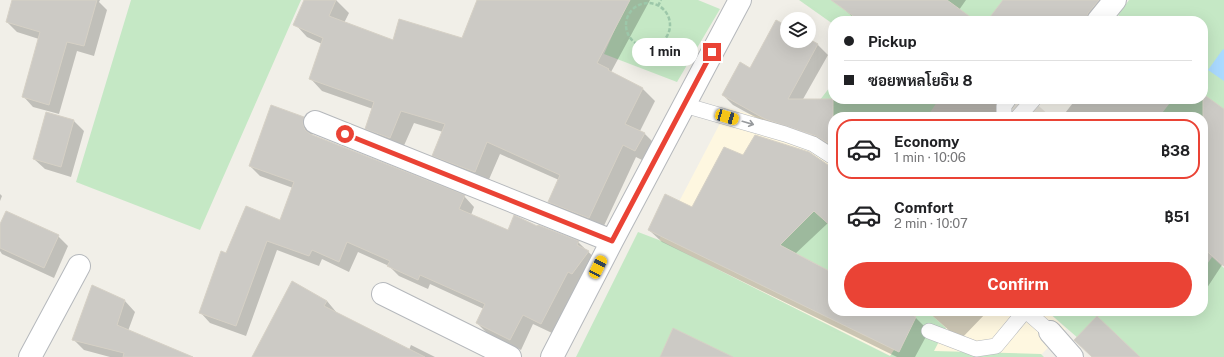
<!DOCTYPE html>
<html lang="en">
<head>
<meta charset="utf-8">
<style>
  body { margin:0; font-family:"Public Sans",Sarabun,sans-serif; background:#f2f2f2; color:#202124; height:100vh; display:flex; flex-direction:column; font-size:15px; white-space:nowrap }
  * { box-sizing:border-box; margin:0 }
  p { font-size:13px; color:#757577 }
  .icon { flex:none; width:22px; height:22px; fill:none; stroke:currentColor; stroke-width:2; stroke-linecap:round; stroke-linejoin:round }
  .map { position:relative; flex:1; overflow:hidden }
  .details { position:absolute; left:828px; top:112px; width:380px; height:204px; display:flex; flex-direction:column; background:#fff; border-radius:16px; box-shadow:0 4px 16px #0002 }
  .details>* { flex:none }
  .guide { position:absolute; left:828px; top:16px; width:380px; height:88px; border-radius:16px; box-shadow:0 4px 16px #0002; display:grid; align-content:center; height:88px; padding:0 16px; background:#fff }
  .fabs { position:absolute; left:780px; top:12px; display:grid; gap:8px }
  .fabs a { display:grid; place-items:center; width:36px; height:36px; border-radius:50%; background:#fff; box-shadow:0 4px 16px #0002; font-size:20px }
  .end { position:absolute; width:18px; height:18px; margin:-9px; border:5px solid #ea4335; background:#fff; box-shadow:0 0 0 2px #fff }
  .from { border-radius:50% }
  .bubble { position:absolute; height:28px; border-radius:14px; background:#fff; box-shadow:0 4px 16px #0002; font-size:13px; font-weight:700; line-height:28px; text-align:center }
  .car { position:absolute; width:12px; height:24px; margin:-12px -6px; border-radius:5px; box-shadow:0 0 3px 1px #0007; background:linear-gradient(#f5c518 24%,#345 0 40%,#f5c518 0 76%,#345 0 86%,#f5c518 0) }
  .guide b { display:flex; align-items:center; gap:14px; height:38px; font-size:15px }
  .guide b+b { border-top:1px solid #e0e0e0 }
  .guide i { width:10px; height:10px; background:#202124 }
  ul { padding:7px 0 0; list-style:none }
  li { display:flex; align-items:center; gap:12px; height:60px; margin:0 8px 6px; padding:0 8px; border:2px solid transparent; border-radius:16px }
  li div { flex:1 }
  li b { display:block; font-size:15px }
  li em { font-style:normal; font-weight:700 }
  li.current { border-color:#ea4335 }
  li>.icon { width:36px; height:36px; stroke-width:1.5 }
  .primary-button { display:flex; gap:8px; margin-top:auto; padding:8px 16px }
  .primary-button a { flex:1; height:46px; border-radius:24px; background:#ea4335; color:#fff; font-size:16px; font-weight:700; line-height:46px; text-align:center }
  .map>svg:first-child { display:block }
  .commercial { fill:#fef7e0 }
  .education { fill:#e1ded6 }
  .green { fill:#c5e8c5 }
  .water { fill:#aadaff }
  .shadow { fill:#0003 }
  .building { fill:#cccac5; stroke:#d6d1c6 }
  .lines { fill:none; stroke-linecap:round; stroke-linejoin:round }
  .lane-casing { stroke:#b5b8bc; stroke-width:16 }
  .street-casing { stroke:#b5b8bc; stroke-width:24 }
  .path { stroke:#9cc7a9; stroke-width:2.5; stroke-dasharray:4 2; stroke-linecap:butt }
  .lane { stroke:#fff; stroke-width:15 }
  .street { stroke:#fff; stroke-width:22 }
  .oneway { stroke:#979a9d }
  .route { stroke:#ea4335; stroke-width:5 }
</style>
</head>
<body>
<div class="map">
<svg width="1224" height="357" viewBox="0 0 1224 357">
  <rect width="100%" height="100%" fill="#f1efe8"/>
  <path class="commercial" d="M728,108L782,123L833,152V311H1047L1066,329L1039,357H893L659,240Z"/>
  <path class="education" d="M912,99H1031L1051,117H898Z"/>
  <path class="green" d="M131,0H301L200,230L76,182Z
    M628,0H698L720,9L677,82L604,54Z
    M799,0H1005L991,21H833V24Z
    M1129,0H1224V189L1203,117H1159L1173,99H1203V21H1125L1118,15Z
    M833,83V99H939L927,117H833L803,122Z
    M814,211L833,228V273L780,245Z
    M638,232L659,240L890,356L916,317L905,311H927L946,328L934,351L1041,354L1044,357H576Z
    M1212,257L1224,268V357H1140L1097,317L1079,339L1047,311H1203V270Z"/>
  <path class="water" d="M1223,49L1224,50V81L1208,70Z"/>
  <path class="shadow" d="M14,0H100L99,2L107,10L94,56L77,51L59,114L33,107L23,96L39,39L17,32L7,22Z
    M305,0H336L349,13L344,23L394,41L463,39L478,0H650L611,72L642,88L655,101L640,131L644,133L657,146L648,163L636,157L602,230L562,214L549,202L559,180L500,154L487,184L446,168L434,155L443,132L414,123L402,150L379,141L367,128L373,109L322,91L310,78L322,44L307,37L295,24Z
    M842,0H966L959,10L975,21H857L839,4Z
    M1004,0H1127L1123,1L1105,21H988Z
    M1118,18L1122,21H1115Z
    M787,28V41H809V40L818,45L828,55L785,131L777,129L733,105L723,95L750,69Z
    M833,98V99H1018L1004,117H833V150L822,145L810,133Z
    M1076,99H1203L1224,110V266L1222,265L1203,294V117H1062Z
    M47,113L74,121L84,131L71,177L45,169L34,159Z
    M303,117L314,128L312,136L464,196L474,207L471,215L509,231L538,227L578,242L599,262L583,284L578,282L552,333L533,324L521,350L487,333L477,323L484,309L430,284L428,289L399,276L389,266L358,252L349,272L322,259L319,266L277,250L246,336L210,323L200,312L226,254L281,222L293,188L260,176L250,166Z
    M798,149L833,228L828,223L795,254L833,274V311H903L916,318L929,331L915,357H897L662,242L649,230L692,208L753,161Z
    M0,194L2,196L0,201Z
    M0,226L58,236L68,246L54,278L2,254L0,251Z
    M93,286L125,301L135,312L128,331L192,357H110L84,350L74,340Z
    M327,301L337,313L409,350L411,345L435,357H253Z
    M927,311H988L960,340Z"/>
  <path class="building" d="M12,0H97L84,46L67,42L49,105L22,97L40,32L6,22Z
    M304,0H336L329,16L393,40L399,19L462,38L477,0H630L597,63L609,69L608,70L643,88L625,124L645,133L635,151L623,145L589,218L548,202L560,175L487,142L475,172L432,156L445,124L401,111L390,138L365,129L374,102L309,79L323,38L293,25Z
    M831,0H947L976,21H860Z
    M1003,0H1099L1088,13L1086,21H987Z
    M776,20L787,26V41H809V39L818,44L788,99H833V146L816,136L765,119L722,95L740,62L750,68Z
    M1203,94L1224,109V266L1203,248Z
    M271,105L304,117L303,124L305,130L310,134L465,195L459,209L508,230L514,215L537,226L538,225L579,241L577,245L589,251L572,274L568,272L541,324L523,315L510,340L476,323L485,304L420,275L418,280L387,266L390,261L347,242L339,262L312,250L309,256L267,241L236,326L199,313L221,251L226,253L246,206L280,220L294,182L249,166Z
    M46,112L74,120L61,167L33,159Z
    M755,135L809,152L828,165L833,166V228L814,211L780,245L833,273V311H905L916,317L899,352L648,230L665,194L692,207L724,147L743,155Z
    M6,211L59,235L44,268L0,248V224Z
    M292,281L327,301L324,306L425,357H252Z
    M92,285L125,300L117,325L193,357H123L124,353L72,340Z
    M1097,316L1140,357H1092L1074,340Z
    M673,328L733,357H660Z"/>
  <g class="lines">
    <defs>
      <path id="lane" d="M684,105L785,134L813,144L833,157
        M1004,117V106L1009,99
        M1018,117L1034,99
        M1026,311L1050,332
        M929,331L976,349L996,346L1025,311"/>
      <path id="street" d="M1098,21L1115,0
        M315,122L612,241
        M383,294L510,357
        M1050,332L1072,357
        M30,357L79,266
        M552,357L612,241L740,0"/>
    </defs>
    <use href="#lane" class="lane-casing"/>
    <use href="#street" class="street-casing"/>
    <path class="path" d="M626 25a22 22 0 1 1 44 0a22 22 0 1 1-44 0Z
      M658,6L661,0"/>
    <use href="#lane" class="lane"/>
    <use href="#street" class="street"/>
  </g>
  <defs><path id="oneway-shaft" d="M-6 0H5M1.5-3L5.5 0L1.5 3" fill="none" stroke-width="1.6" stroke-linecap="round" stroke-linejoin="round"/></defs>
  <use class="oneway" href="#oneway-shaft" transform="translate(748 123) rotate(16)"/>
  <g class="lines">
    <path class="route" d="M345,134L612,241L712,52"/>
  </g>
</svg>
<div class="fabs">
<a><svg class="icon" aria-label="layers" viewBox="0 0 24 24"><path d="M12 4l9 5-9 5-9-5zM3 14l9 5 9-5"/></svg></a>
</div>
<i class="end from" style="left:345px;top:134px"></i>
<i class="end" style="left:712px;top:52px"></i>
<div class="bubble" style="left:632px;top:38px;width:66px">1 min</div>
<i class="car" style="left:727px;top:117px;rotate:106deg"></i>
<i class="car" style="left:598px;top:267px;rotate:27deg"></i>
<div class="guide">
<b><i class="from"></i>Pickup</b>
<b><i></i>ซอยพหลโยธิน 8</b>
</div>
<section class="details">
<ul>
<li class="current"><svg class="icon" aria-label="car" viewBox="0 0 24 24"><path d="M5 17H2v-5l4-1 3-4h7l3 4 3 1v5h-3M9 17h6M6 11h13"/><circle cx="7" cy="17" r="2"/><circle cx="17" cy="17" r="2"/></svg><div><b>Economy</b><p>1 min · 10:06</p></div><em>฿38</em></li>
<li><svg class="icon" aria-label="car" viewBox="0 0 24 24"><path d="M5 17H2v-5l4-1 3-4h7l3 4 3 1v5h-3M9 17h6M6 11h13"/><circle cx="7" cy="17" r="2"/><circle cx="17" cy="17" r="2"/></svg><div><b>Comfort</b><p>2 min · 10:07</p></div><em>฿51</em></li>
</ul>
<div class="primary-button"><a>Confirm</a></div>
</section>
</div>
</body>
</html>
